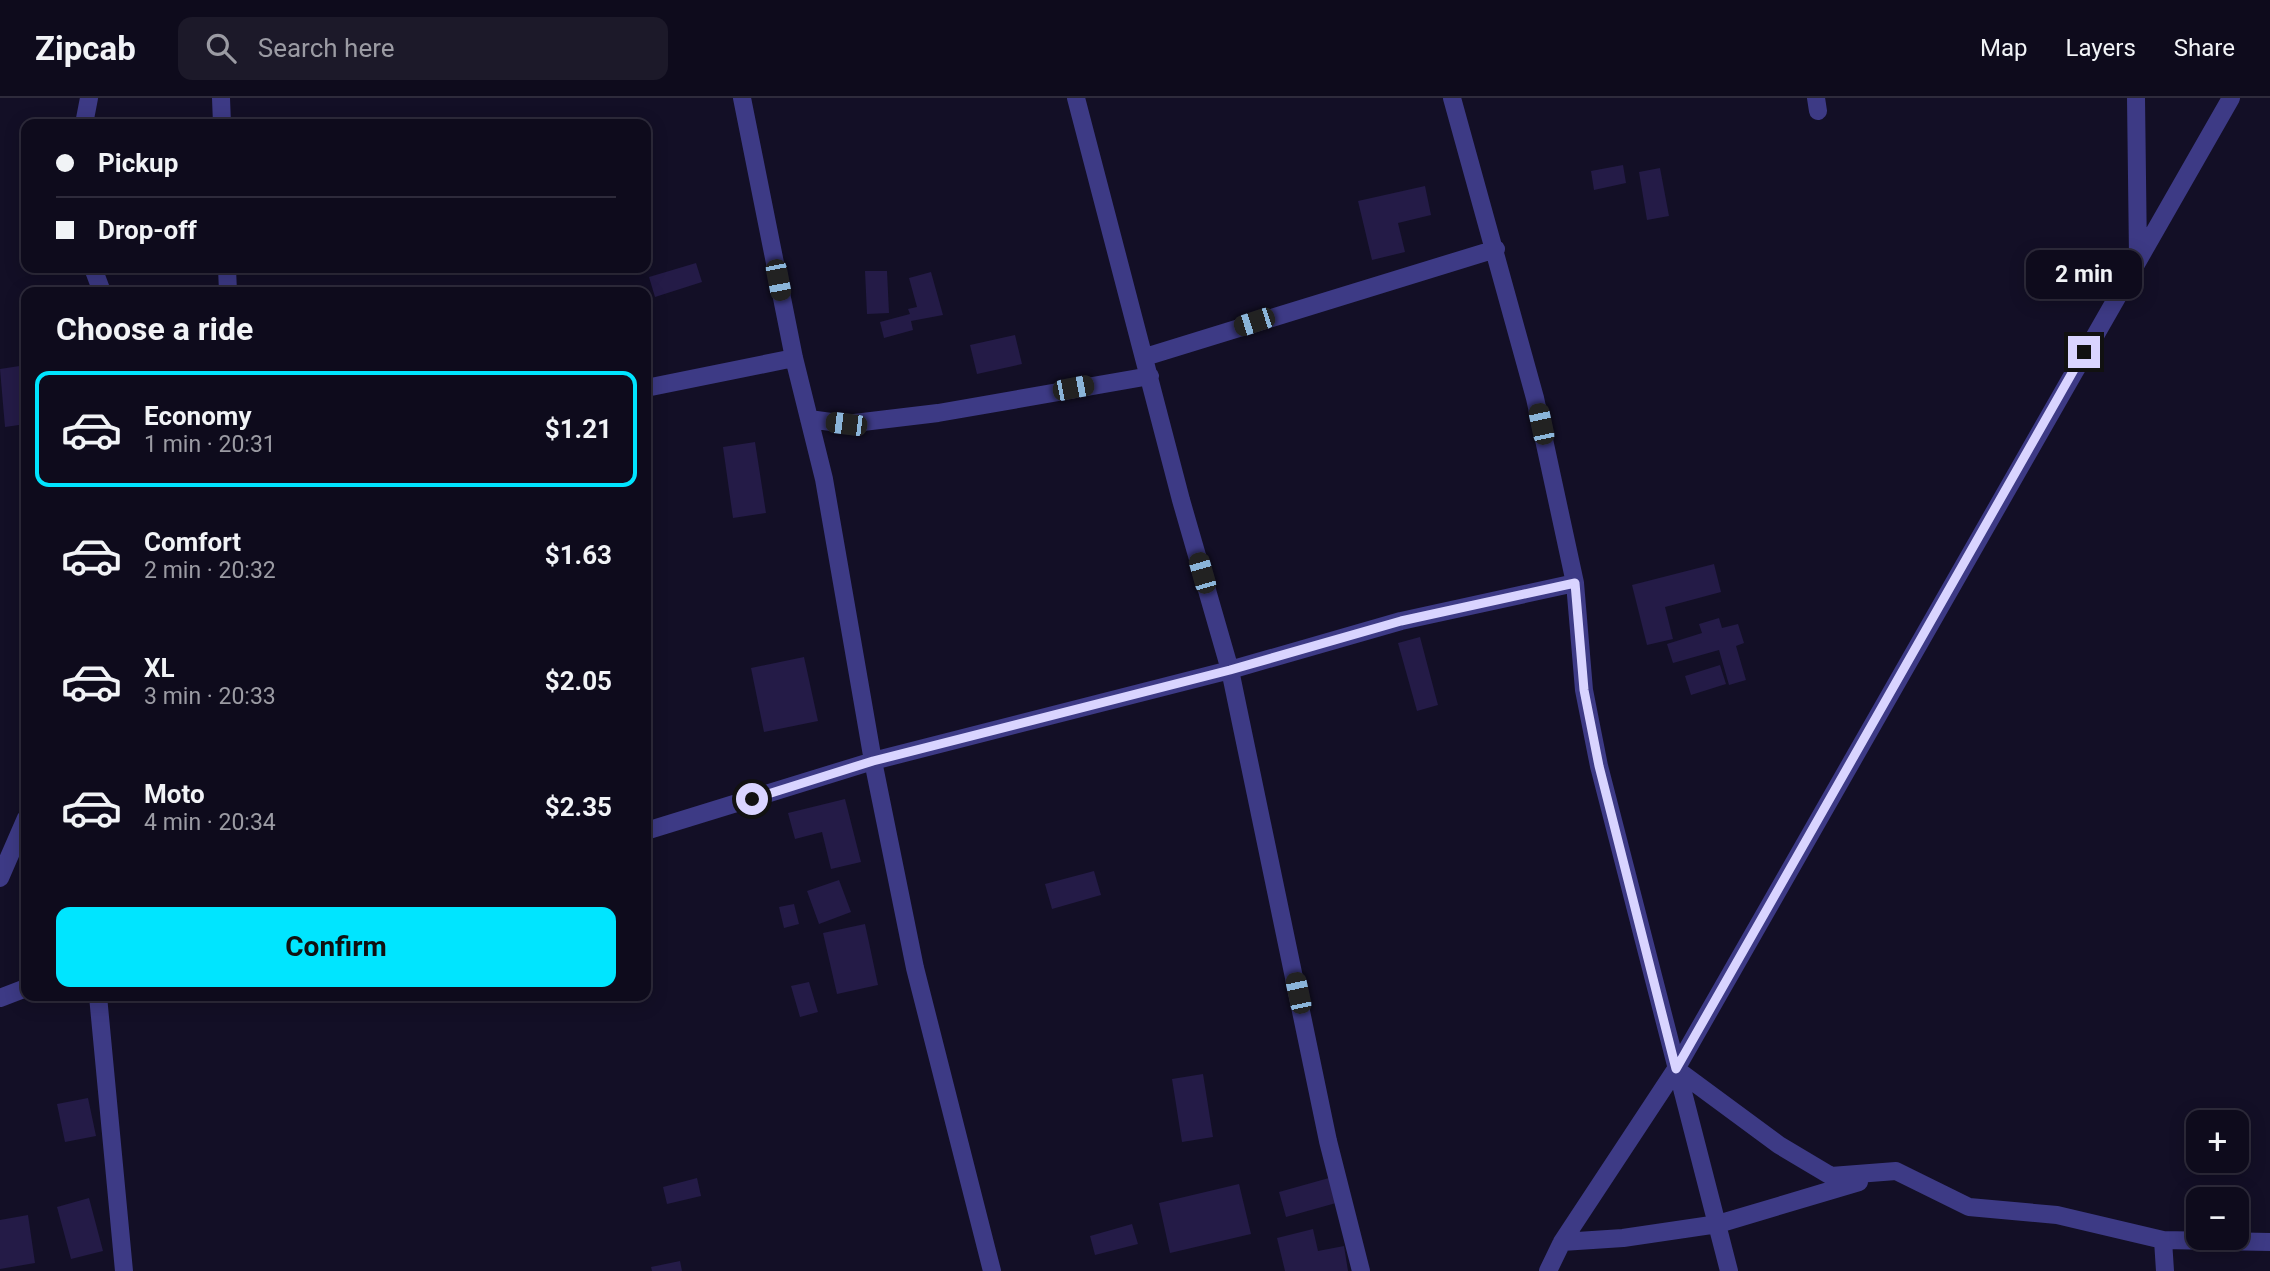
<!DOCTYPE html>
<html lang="en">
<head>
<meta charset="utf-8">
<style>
  body { margin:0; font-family:Roboto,sans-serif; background:#1c1929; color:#f1f3f6; height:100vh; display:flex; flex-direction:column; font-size:26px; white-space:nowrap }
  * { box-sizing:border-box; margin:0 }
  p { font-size:23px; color:#9b9ba3 }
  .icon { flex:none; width:38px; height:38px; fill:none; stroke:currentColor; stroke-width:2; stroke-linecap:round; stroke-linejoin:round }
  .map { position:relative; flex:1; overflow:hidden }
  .details { position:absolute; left:21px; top:189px; width:630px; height:714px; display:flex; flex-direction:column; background:#0e0b1c; border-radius:14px; box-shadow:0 4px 18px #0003,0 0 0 2px #2e2b3b }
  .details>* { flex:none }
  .top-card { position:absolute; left:21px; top:21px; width:630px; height:154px; border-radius:14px; box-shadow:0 4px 18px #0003,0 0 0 2px #2e2b3b; display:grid; align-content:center; height:154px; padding:0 35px; background:#0e0b1c }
  .tools { position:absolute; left:2186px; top:1012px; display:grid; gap:14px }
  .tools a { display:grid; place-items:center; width:63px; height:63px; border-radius:14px; background:#0e0b1c; box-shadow:0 4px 18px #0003,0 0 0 2px #2e2b3b; font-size:35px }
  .end { position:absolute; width:32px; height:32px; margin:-16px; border:9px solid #d9d4ff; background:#111; box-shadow:0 0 0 4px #111 }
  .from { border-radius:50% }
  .bubble { position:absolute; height:49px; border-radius:14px; background:#0e0b1c; box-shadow:0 4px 18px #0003,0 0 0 2px #2e2b3b; font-size:23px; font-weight:700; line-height:49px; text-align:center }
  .car { position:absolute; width:21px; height:42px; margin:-21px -10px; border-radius:9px; box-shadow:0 0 5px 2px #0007; background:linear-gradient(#222 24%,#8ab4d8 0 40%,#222 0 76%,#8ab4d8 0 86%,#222 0) }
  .top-card b { display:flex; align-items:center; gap:24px; height:66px; font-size:26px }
  .top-card b+b { border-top:2px solid #2e2b3b }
  .top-card i { width:18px; height:18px; background:#f1f3f6 }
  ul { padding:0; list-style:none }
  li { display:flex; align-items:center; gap:21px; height:116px; margin:0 14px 10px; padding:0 21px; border:4px solid transparent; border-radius:14px }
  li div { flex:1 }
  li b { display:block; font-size:26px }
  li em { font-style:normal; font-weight:700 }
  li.current { border-color:#00e5ff }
  li>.icon { width:63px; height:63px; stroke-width:1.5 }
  h2 { padding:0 35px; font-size:32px; line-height:84px }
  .button { display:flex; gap:14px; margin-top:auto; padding:14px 35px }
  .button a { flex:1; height:80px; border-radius:14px; background:#00e5ff; color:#111; font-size:28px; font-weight:700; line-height:80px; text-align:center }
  header { display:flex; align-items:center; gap:42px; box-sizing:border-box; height:98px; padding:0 35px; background:#0e0b1c; border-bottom:2px solid #2e2b3b }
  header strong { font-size:33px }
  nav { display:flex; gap:38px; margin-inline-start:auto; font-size:24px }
  .search { width:490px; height:63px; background:#1c1929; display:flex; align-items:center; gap:18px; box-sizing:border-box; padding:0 24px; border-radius:14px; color:#9b9ba3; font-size:26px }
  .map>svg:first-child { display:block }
  .building { fill:#241b47 }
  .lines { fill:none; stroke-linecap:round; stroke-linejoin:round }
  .minor { stroke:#3d3a85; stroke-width:18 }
  .route { stroke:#d9d4ff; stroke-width:9 }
</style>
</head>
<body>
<header>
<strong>Zipcab</strong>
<div class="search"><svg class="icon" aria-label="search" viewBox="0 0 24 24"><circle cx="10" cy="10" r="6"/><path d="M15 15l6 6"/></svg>Search here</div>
<nav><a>Map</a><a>Layers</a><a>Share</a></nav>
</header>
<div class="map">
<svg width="2270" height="1173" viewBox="0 0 2270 1173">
  <rect width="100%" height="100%" fill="#130f26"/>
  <path class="building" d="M1623,67L1626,85L1594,92L1591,73Z
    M1660,70L1669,118L1647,122L1639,74Z
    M1425,88L1431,117L1398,125L1405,154L1372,162L1358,103Z
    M696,165L702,184L655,199L649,179Z
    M865,173H887L889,215L867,216Z
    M931,174L943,217L911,223L913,232L884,240L880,224L910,216L908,211L917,209L909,180Z
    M1015,237L1022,266L977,276L970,247Z
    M26,267V326L5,329L0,271Z
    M755,344L766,415L733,420L723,349Z
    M1714,466L1721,494L1665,509L1673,541L1647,547L1632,487Z
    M1719,520L1722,530L1738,526L1744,545L1736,548L1746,582L1729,587L1719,552L1673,565L1667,546L1702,535L1699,526Z
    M1420,539L1438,607L1417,613L1398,545Z
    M804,559L818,623L764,634L751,570Z
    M1720,567L1726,586L1691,597L1685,578Z
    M845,701L861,764L831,771L822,734L795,741L788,715Z
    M1094,773L1101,797L1052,811L1045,786Z
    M839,782L851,814L819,826L807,793Z
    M794,806L799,826L784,830L779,809Z
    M865,826L878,887L837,896L823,835Z
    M809,884L818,914L800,919L791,888Z
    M1203,976L1213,1039L1182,1044L1172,981Z
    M88,1000L96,1038L65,1044L57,1006Z
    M697,1080L701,1098L667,1106L663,1089Z
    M1329,1080L1336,1105L1286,1119L1279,1094Z
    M1239,1086L1251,1136L1170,1155L1159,1105Z
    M89,1100L103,1153L71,1161L57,1109Z
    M28,1117L35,1165L0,1171V1122Z
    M1132,1126L1138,1146L1095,1157L1090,1138Z
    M1313,1131L1318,1153L1344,1148L1348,1173H1285L1277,1140Z
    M680,1163L682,1173H652L651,1169Z"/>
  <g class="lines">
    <path class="minor" d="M221,0L222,26
      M742,0L794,260L824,381L873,663L915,870L992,1173
      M1076,0L1181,402L1230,572L1328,1043L1361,1173
      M1452,0L1535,300L1575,485L1584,592L1599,668L1729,1173
      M1816,0L1818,13
      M2136,0L2138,158
      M84,26L89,0
      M93,170L102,194
      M227,170L228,194
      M1145,259L1496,151
      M646,290L794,260
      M809,321L846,326L938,315L1150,278
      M646,733L873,663L1230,572L1401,523L1575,485
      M0,780L26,720
      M98,898L124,1173
      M0,900L26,890
      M1676,971L1779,1047L1831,1078L1896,1073L1969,1109L2057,1117L2163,1142L2270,1144
      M2163,1142L2165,1173
      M1562,1144L1623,1140L1718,1126L1859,1084
      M1548,1173L1562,1144L1676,971L2231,0"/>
  </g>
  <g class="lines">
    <path class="route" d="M752,701L873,663L1230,572L1401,523L1575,485L1584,592L1599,668L1676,971L2084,254"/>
  </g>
</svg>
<div class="tools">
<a>+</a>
<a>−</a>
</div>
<i class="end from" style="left:752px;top:701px"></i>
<i class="end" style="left:2084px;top:254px"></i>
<div class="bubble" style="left:2026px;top:152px;width:116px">2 min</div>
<i class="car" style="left:778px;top:182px;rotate:169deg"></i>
<i class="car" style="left:1254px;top:224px;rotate:252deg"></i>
<i class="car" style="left:1073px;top:290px;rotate:79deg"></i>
<i class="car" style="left:846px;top:326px;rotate:277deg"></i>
<i class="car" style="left:1541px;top:326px;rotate:348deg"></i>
<i class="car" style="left:1202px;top:475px;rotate:344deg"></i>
<i class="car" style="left:1298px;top:895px;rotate:348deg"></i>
<div class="top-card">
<b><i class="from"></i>Pickup</b>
<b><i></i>Drop-off</b>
</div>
<section class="details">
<h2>Choose a ride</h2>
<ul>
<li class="current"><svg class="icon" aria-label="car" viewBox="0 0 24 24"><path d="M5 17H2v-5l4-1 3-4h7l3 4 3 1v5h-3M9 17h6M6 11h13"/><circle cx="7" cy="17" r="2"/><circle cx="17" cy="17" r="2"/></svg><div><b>Economy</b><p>1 min · 20:31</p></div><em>$1.21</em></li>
<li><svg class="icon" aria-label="car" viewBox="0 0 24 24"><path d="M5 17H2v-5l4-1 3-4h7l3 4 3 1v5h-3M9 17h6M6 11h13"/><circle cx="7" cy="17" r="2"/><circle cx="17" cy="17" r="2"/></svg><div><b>Comfort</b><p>2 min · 20:32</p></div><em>$1.63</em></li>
<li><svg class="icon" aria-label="car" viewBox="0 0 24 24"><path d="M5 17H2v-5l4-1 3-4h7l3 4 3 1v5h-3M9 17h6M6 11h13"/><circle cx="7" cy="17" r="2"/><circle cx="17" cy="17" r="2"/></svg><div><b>XL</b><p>3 min · 20:33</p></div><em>$2.05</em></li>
<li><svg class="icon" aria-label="car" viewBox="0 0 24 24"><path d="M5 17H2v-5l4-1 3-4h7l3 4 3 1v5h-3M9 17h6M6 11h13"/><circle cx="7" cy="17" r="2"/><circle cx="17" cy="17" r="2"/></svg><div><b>Moto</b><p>4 min · 20:34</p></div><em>$2.35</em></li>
</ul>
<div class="button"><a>Confirm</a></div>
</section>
</div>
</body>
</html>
